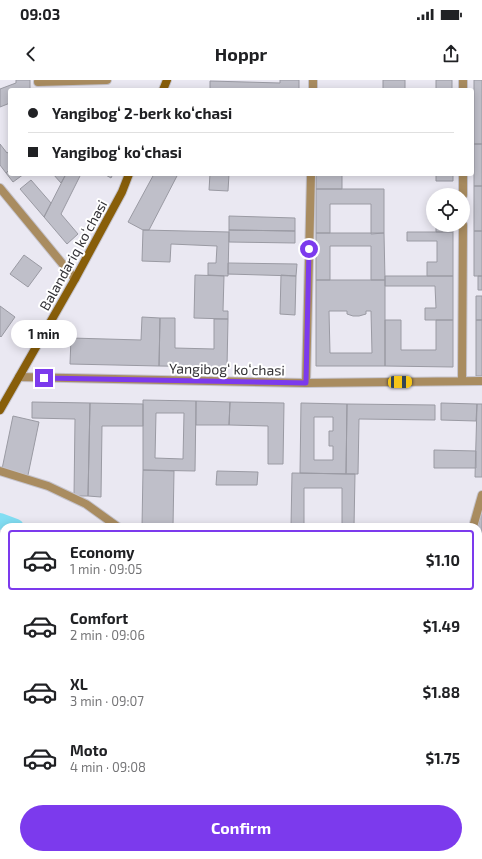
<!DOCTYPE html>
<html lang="en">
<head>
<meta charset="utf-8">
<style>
  body { margin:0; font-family:"Exo 2",sans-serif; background:#f2f2f2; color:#202124; height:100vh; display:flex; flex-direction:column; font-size:15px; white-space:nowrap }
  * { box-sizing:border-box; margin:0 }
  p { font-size:13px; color:#757577 }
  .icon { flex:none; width:22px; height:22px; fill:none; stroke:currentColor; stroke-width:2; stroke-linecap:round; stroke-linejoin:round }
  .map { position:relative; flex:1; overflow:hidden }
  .side { position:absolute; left:0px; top:443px; width:482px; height:336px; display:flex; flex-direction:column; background:#fff; border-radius:12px 12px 0 0; box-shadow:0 2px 10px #0003 }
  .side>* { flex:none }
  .top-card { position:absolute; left:8px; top:8px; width:466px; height:88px; border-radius:4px; box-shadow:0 2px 10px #0003; display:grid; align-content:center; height:88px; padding:0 20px; background:#fff }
  .controls { position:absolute; left:426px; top:108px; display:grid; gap:8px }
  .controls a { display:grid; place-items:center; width:44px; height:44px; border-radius:50%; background:#fff; box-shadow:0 2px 10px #0003; font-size:20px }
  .end { position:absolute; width:18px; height:18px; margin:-9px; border:5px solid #7c3aed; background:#fff; box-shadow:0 0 0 2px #fff }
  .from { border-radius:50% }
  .bubble { position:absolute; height:28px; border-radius:14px; background:#fff; box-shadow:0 2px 10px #0003; font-size:13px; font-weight:700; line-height:28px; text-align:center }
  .car { position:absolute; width:12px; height:24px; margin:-12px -6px; border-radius:5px; box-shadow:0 0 3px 1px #0007; background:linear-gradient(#f5c518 24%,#345 0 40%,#f5c518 0 76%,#345 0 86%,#f5c518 0) }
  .top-card b { display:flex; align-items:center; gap:14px; height:38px; font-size:15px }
  .top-card b+b { border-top:1px solid #e0e0e0 }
  .top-card i { width:10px; height:10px; background:#202124 }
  ul { padding:7px 0 0; list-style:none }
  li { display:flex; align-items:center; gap:12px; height:60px; margin:0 8px 6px; padding:0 12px; border:2px solid transparent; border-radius:4px }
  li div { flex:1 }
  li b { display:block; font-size:15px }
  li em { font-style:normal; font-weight:700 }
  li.on { border-color:#7c3aed }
  li>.icon { width:36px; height:36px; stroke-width:1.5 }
  .action { display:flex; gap:8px; margin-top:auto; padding:8px 20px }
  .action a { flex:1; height:46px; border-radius:24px; background:#7c3aed; color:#fff; font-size:16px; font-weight:700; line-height:46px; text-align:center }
  .status { display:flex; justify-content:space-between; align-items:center; height:28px; padding:0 20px; background:#fff; direction:ltr }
  .status svg { height:11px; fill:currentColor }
  header { display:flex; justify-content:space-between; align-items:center; height:52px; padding:0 20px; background:#fff; font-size:18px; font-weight:700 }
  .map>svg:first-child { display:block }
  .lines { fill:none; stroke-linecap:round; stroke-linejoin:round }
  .canal { stroke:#82def3; stroke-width:16 }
  .building { fill:#bfbfc9; stroke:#9a9aa3; fill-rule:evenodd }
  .lane-casing { stroke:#c5c3cc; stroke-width:10 }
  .street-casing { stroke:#c5c3cc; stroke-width:10 }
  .secondary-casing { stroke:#c5c3cc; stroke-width:10 }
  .lane { stroke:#a98c60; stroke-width:8 }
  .street { stroke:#a98c60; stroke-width:8 }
  .secondary { stroke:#885e09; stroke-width:8 }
  .route { stroke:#7c3aed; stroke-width:5 }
  .labels { text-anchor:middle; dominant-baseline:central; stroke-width:4; stroke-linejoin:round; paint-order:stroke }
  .street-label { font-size:14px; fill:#313034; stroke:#fff }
</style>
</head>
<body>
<div class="status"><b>09:03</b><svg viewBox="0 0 49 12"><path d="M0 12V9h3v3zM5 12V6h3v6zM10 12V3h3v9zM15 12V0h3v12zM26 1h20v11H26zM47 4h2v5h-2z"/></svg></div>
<header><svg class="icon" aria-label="back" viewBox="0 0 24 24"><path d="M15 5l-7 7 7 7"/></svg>Hoppr<svg class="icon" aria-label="share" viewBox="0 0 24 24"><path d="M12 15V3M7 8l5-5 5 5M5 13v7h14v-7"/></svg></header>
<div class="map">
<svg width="482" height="779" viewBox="0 0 482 779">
  <rect width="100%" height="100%" fill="#eae8f2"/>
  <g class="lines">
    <path class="canal" d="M0,441L16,447
      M478,623L482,624"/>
  </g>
  <path class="building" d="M16,0H30V10H10V23L0,27V9L16,3Z
    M280,0H299V10H210V1L280,3Z
    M383,0H405V10H383Z
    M436,0H452V10H436Z
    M474,0H482V64H474Z
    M0,64L7,73L10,71V89L6,93L0,85Z
    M474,64H482V106H474Z
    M10,89V94H24L13,102L6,93Z
    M53,94H66L61,103Z
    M66,94H81L61,134L78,154L67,164L44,137Z
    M104,94H113L111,98Z
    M154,94H178L149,150H143L128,142Z
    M210,94H229L228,111L209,110Z
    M316,94H342V109H316Z
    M436,94H453V101H436Z
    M31,100L51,123L44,137L20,109Z
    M474,106H482V151H474Z
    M316,109H384V153L371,154V124H330V153H316Z
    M229,136L295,138V151L229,150Z
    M436,145H453V152H436Z
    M143,150L229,152L228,196L208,195V183H216L217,166L171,164L170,182L142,181Z
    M229,150L295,151V163L229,162Z
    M474,151H482V196H474Z
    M407,152H453V196H427V182H437V161H407Z
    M316,153H384L385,200H371V166H330V200H316Z
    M24,175L42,188L28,207L10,194Z
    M228,183L297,184L296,196L228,194Z
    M195,195L224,196L223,231H228V239L194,238Z
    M281,195L296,196L295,235L280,234Z
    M385,196H453V240H425V228H436L435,206H385Z
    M478,196H482V210H478Z
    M316,200H385V286H316ZM329,231H347V234L353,236H359L366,234V231H371L372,273H330Z
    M476,216H482V240H476Z
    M0,226L15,237L1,257L0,256Z
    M142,237L160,238L159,286L70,284L71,258L141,260Z
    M160,238H175V268L214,269V239H228L227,287L159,286Z
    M385,240H401V270H436V240H453V287L385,286Z
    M476,240H482V296H476Z
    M143,320L196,321L195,391L143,390ZM156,333H184L183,379L155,378Z
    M196,321L230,322L229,345H196Z
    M32,322L90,323L88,416H74L75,339L32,338Z
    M230,322L284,323L283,384H268V346L229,345Z
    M90,323L143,324V346H102L101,417L88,416Z
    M301,323L347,324L346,394L300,393ZM314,337H333V351H329V366H333V380H314Z
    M441,323L477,324L476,341L441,340Z
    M347,324L435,325V340L359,339L358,394H346Z
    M477,324H482V397H475Z
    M13,336L39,342L28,395L2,389Z
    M434,370L476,371V388H434Z
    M143,390L174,391L173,447H142Z
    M217,391L258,392L257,405H216Z
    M292,393L355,394L354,447H342V408H304V447H291Z
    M482,430V455L478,454V447Z
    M478,454L482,455V487L478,486Z
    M478,716L482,717V725L478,737Z
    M353,775H374V777L354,779Z"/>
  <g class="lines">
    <defs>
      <path id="lane" d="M38,2L107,0
        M0,391L48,406L86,424L118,447
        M473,447L482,415
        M478,576L482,578
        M0,666L4,667
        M478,762L482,752
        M469,779L472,775"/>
      <path id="street" d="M313,10V0
        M463,10V0
        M0,108L75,199
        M463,115V94
        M19,297L306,303L482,301
        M462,301L463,145
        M306,303L311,94
        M0,740L4,738
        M436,775L437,779"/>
      <path id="secondary" d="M163,10L167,0
        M0,330L75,199L122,112L129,94"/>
    </defs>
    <use href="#lane" class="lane-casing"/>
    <use href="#street" class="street-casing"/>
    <use href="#secondary" class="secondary-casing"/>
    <use href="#lane" class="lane"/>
    <use href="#street" class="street"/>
    <use href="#secondary" class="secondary"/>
  </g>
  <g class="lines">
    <path class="route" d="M44,298L306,303L309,169"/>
  </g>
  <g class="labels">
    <g class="street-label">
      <text transform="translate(73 175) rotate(-61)">Balandariq koʻchasi</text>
      <text transform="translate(227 289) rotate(1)">Yangibogʻ koʻchasi</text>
    </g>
  </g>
</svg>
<div class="controls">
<a><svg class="icon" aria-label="locate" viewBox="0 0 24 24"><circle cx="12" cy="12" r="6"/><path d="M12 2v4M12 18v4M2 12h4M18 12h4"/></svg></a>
</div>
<i class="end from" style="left:309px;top:169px"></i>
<i class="end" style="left:44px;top:298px"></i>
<div class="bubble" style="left:11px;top:240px;width:66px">1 min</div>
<i class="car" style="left:400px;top:302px;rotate:89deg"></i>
<div class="top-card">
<b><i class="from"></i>Yangibogʻ 2-berk koʻchasi</b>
<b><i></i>Yangibogʻ koʻchasi</b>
</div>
<section class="side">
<ul>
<li class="on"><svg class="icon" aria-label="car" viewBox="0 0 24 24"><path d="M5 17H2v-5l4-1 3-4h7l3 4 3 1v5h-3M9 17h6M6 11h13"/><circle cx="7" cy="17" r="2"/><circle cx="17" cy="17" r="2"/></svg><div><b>Economy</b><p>1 min · 09:05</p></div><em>$1.10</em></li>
<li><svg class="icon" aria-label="car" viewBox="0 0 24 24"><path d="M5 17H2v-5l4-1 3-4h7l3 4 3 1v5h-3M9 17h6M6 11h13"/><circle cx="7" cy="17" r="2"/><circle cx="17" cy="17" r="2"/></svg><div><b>Comfort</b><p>2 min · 09:06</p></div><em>$1.49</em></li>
<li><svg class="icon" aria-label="car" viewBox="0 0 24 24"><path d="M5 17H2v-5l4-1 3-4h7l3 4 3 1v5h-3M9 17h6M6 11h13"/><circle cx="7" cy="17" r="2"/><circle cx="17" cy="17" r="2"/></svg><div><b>XL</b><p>3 min · 09:07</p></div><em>$1.88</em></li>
<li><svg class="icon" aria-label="car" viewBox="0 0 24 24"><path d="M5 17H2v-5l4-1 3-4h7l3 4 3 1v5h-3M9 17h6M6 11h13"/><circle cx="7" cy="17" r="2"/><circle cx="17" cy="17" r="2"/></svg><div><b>Moto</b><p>4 min · 09:08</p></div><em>$1.75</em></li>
</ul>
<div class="action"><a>Confirm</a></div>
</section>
</div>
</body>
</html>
